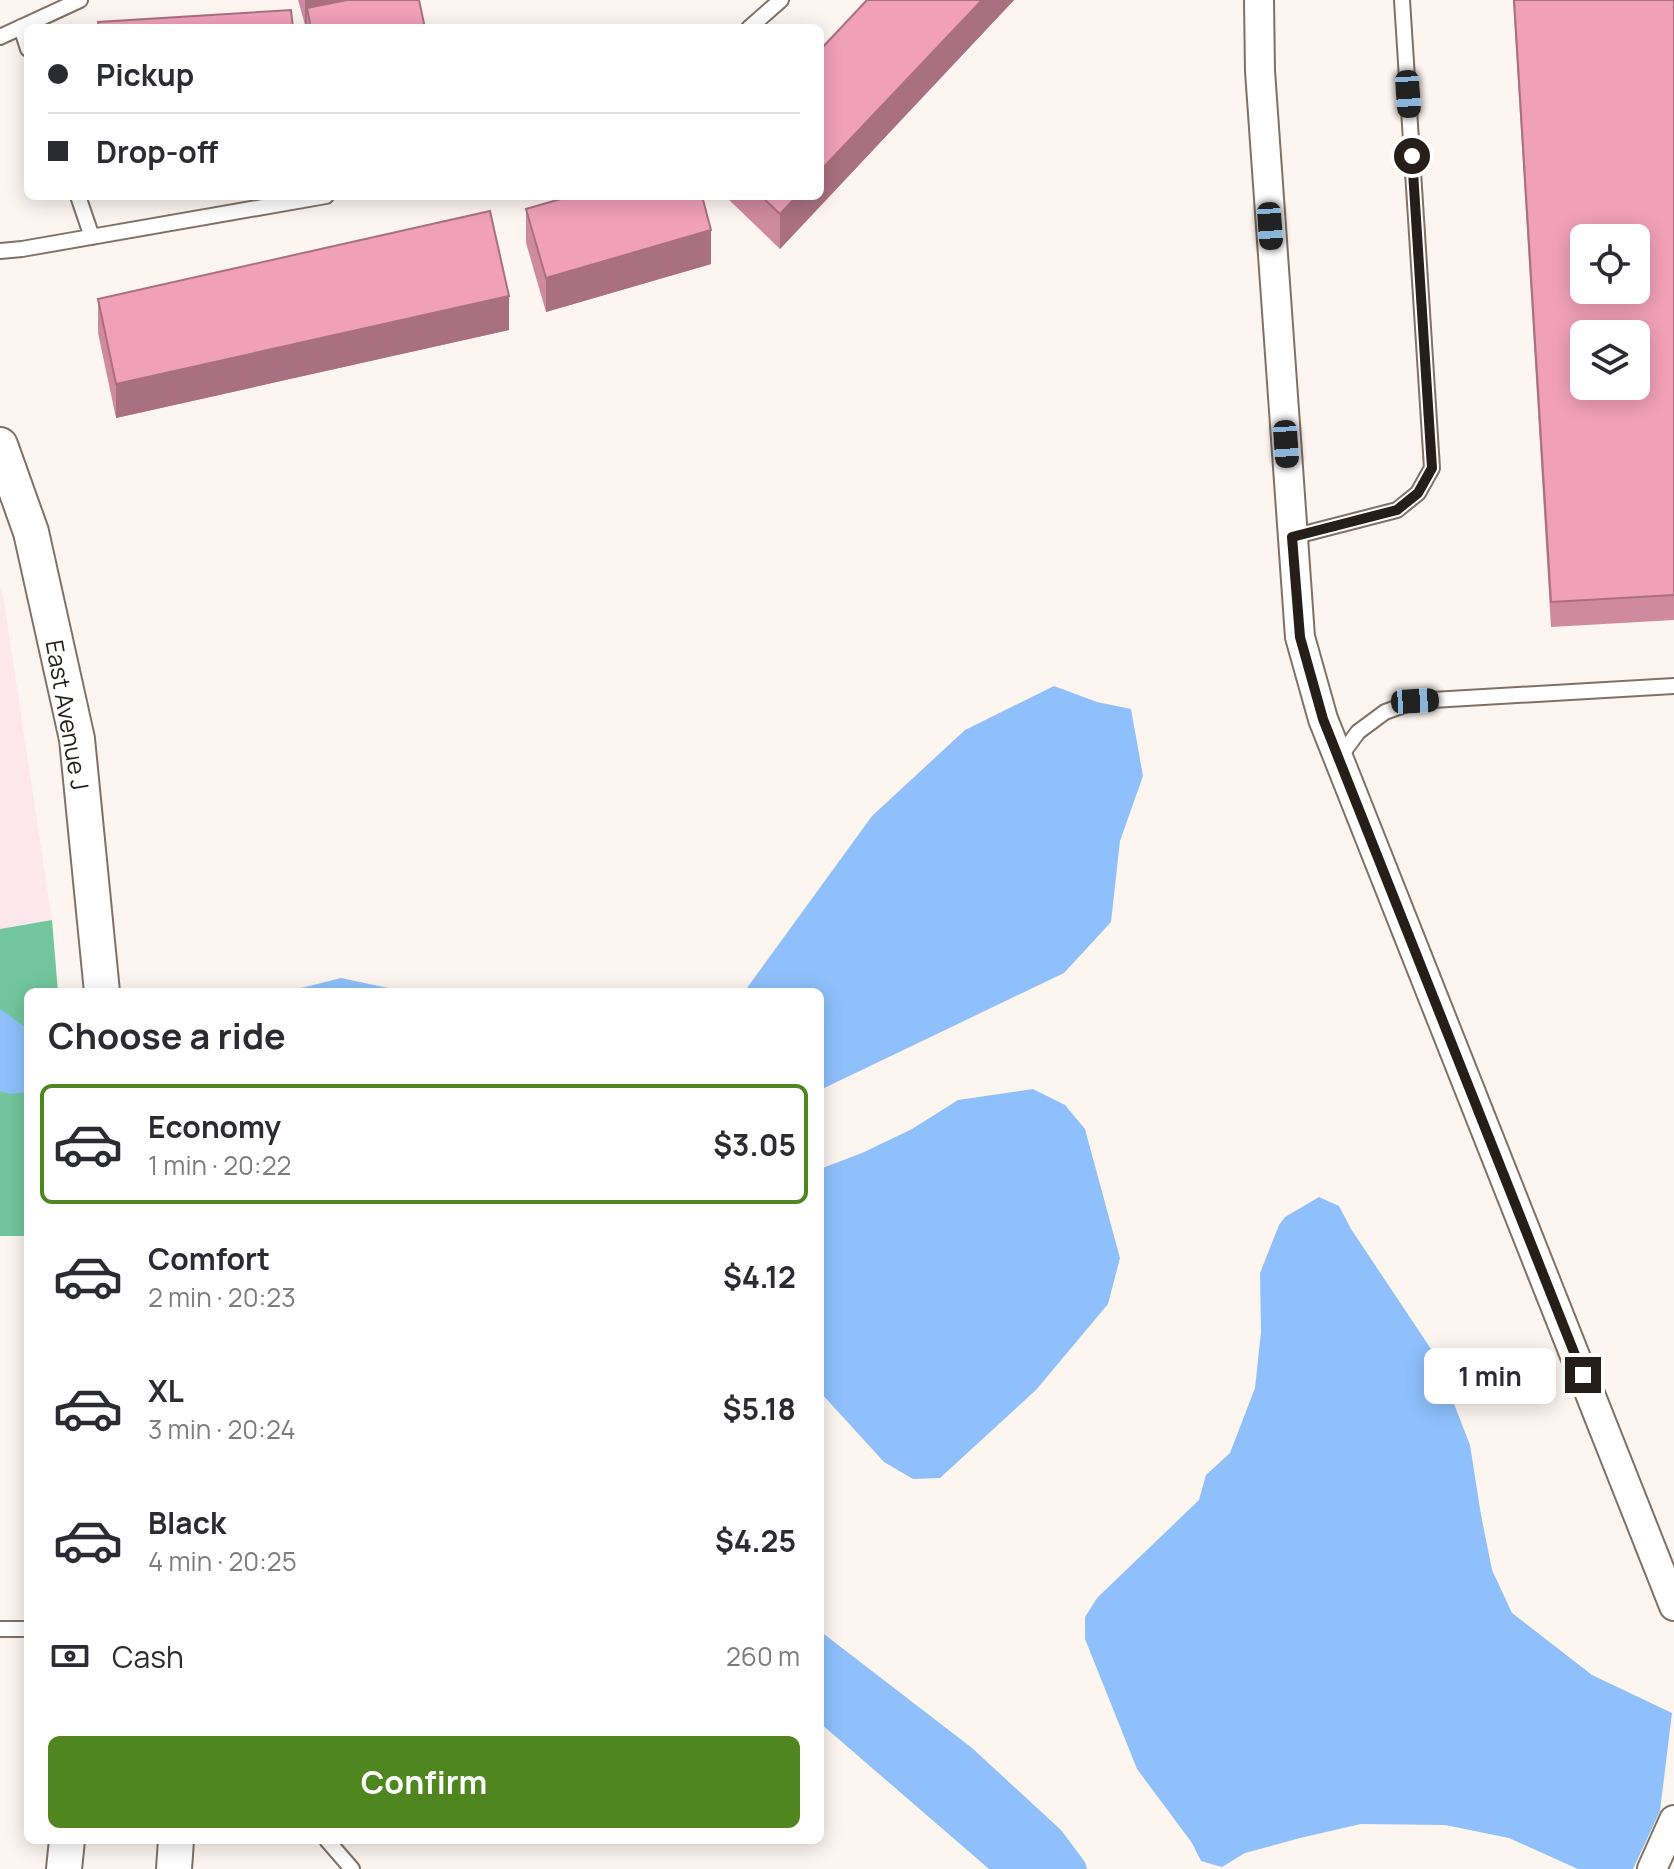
<!DOCTYPE html>
<html lang="en">
<head>
<meta charset="utf-8">
<style>
  body { margin:0; font-family:Manrope,sans-serif; background:#f7f7f7; color:#2b2b33; height:100vh; display:flex; flex-direction:column; font-size:30px; white-space:nowrap }
  * { box-sizing:border-box; margin:0 }
  p { font-size:26px; color:#7c7c81 }
  .icon { flex:none; width:44px; height:44px; fill:none; stroke:currentColor; stroke-width:2; stroke-linecap:round; stroke-linejoin:round }
  .map { position:relative; flex:1; overflow:hidden }
  .sheet { position:absolute; left:24px; top:988px; width:800px; height:856px; display:flex; flex-direction:column; background:#fff; border-radius:12px; box-shadow:0 4px 20px #0003 }
  .sheet>* { flex:none }
  .hud { position:absolute; left:24px; top:24px; width:800px; height:176px; border-radius:12px; box-shadow:0 4px 20px #0003; display:grid; align-content:center; height:176px; padding:0 24px; background:#fff }
  .buttons { position:absolute; left:1570px; top:224px; display:grid; gap:16px }
  .buttons a { display:grid; place-items:center; width:80px; height:80px; border-radius:12px; background:#fff; box-shadow:0 4px 20px #0003; font-size:40px }
  .end { position:absolute; width:36px; height:36px; margin:-18px; border:10px solid #251e19; background:#fff; box-shadow:0 0 0 4px #fff }
  .from { border-radius:50% }
  .bubble { position:absolute; height:56px; border-radius:12px; background:#fff; box-shadow:0 4px 20px #0003; font-size:26px; font-weight:700; line-height:56px; text-align:center }
  .car { position:absolute; width:24px; height:48px; margin:-24px -12px; border-radius:10px; box-shadow:0 0 6px 2px #0007; background:linear-gradient(#222 24%,#8ab4d8 0 40%,#222 0 76%,#8ab4d8 0 86%,#222 0) }
  .hud b { display:flex; align-items:center; gap:28px; height:76px; font-size:30px }
  .hud b+b { border-top:2px solid #e1e1e2 }
  .hud i { width:20px; height:20px; background:#2b2b33 }
  ul { padding:0; list-style:none }
  li { display:flex; align-items:center; gap:24px; height:120px; margin:0 16px 12px; padding:0 8px; border:4px solid transparent; border-radius:12px }
  li div { flex:1 }
  li b { display:block; font-size:30px }
  li em { font-style:normal; font-weight:700 }
  li.selected { border-color:#50861f }
  li>.icon { width:72px; height:72px; stroke-width:1.5 }
  h2 { padding:0 24px; font-size:36px; line-height:96px }
  .pay { display:flex; align-items:center; gap:20px; height:88px; padding:0 24px; font-size:30px }
  .pay p { margin-inline-start:auto }
  .primary-button { display:flex; gap:16px; margin-top:auto; padding:16px 24px }
  .primary-button a { flex:1; height:92px; border-radius:12px; background:#50861f; color:#fff; font-size:32px; font-weight:700; line-height:92px; text-align:center }
  .map>svg:first-child { display:block }
  .commercial { fill:#fce7ec }
  .forest { fill:#72c69e }
  .water { fill:#8fc0fc }
  .lines { fill:none; stroke-linecap:round; stroke-linejoin:round }
  .service-casing { stroke:#827064; stroke-width:18 }
  .minor-casing { stroke:#827064; stroke-width:32 }
  .tertiary-casing { stroke:#827064; stroke-width:38 }
  .service { stroke:#fff; stroke-width:14 }
  .minor { stroke:#fff; stroke-width:28 }
  .tertiary { stroke:#fff; stroke-width:34 }
  .wall { fill:#cf8aa0 }
  .shaded-wall { fill:#a97082 }
  .building { fill:#f1a0ba; stroke:#a97082; stroke-width:2; fill-rule:evenodd }
  .route { stroke:#251e19; stroke-width:10 }
  .labels { text-anchor:middle; dominant-baseline:central; stroke-width:6; stroke-linejoin:round; paint-order:stroke }
  .street-label { font-size:24px; fill:#251e19; stroke:#fff }
</style>
</head>
<body>
<div class="map">
<svg width="1674" height="1869" viewBox="0 0 1674 1869">
  <rect width="100%" height="100%" fill="#fdf5f0"/>
  <path class="commercial" d="M0,587L3,595L52,920L0,929Z"/>
  <path class="forest" d="M52,920L58,992H28V1236H0V929Z"/>
  <path class="water" d="M1054,686L1097,702L1131,709L1143,776L1120,841L1111,922L1064,973L820,1090V992H744L872,816L965,730Z
    M341,978L407,992H285Z
    M0,1009L28,1029V1092L10,1094L0,1091Z
    M1033,1089L1065,1105L1085,1129L1120,1258L1108,1304L1036,1390L940,1478L913,1479L884,1462L820,1392V1169L862,1153L912,1129L958,1100Z
    M1319,1197L1339,1206L1351,1229L1435,1355L1470,1445L1481,1515L1492,1570L1512,1613L1592,1675L1672,1713L1660,1811L1633,1869H1578L1509,1838L1445,1825L1361,1824L1300,1838L1245,1853L1222,1867L1201,1861L1192,1843L1137,1769L1085,1639V1617L1097,1598L1199,1500L1206,1475L1230,1453L1255,1388L1261,1332L1260,1273L1279,1225L1285,1217Z
    M820,1631L972,1748L1061,1830L1085,1862L1087,1869H989L820,1723Z"/>
  <g class="lines">
    <defs>
      <path id="service" d="M21,27L28,49
        M749,28L781,0
        M0,37L80,0
        M78,196L92,237
        M0,251L22,249L326,196
        M1292,537L1397,510L1418,493L1432,468L1402,0
        M1339,758L1358,732L1385,712L1415,701L1674,686
        M0,1629H28
        M327,1840L352,1869"/>
      <path id="minor" d="M1259,0L1260,71L1300,637L1323,719L1674,1606
        M1652,1869L1674,1820"/>
      <path id="tertiary" d="M0,445L31,532L77,739L102,992
        M64,1869L67,1840
        M174,1869L176,1840"/>
    </defs>
    <use href="#service" class="service-casing"/>
    <use href="#minor" class="minor-casing"/>
    <use href="#tertiary" class="tertiary-casing"/>
    <use href="#service" class="service"/>
    <use href="#minor" class="minor"/>
    <use href="#tertiary" class="tertiary"/>
  </g>
  <path class="wall" d="M298,0H419L425,28H307V25H305Z
    M867,0H1014L780,249L725,196H820Z
    M1513,0H1674V620L1551,627Z
    M526,209L711,264L546,312L526,243Z
    M98,299L509,330L116,418L98,333Z"/>
  <path class="shaded-wall" d="M305,0H392L307,8V25H305Z
    M982,0H1014L780,249V214L797,196H820V171Z
    M711,230V264L546,312V278Z
    M509,296V330L116,418V384Z"/>
  <path class="building" d="M347,0H419L425,28H311L307,8Z
    M867,0H982L820,171V50Z
    M1514,0H1674V595L1551,602ZM1584,238H1636V290H1584ZM1584,334H1636V386H1584Z
    M291,10L293,28H99L98,22Z
    M571,196H702L711,230L546,278L526,209Z
    M761,196H797L780,214Z
    M490,211L509,296L116,384L98,299Z"/>
  <g class="lines">
    <path class="route" d="M1412,156L1432,468L1418,493L1397,510L1292,537L1300,637L1323,719L1583,1375"/>
  </g>
  <g class="labels">
    <g class="street-label">
      <text transform="translate(68 715) rotate(80)">East Avenue J</text>
    </g>
  </g>
</svg>
<div class="buttons">
<a><svg class="icon" aria-label="locate" viewBox="0 0 24 24"><circle cx="12" cy="12" r="6"/><path d="M12 2v4M12 18v4M2 12h4M18 12h4"/></svg></a>
<a><svg class="icon" aria-label="layers" viewBox="0 0 24 24"><path d="M12 4l9 5-9 5-9-5zM3 14l9 5 9-5"/></svg></a>
</div>
<i class="end from" style="left:1412px;top:156px"></i>
<i class="end" style="left:1583px;top:1375px"></i>
<div class="bubble" style="left:1424px;top:1348px;width:132px">1 min</div>
<i class="car" style="left:1408px;top:94px;rotate:176deg"></i>
<i class="car" style="left:1270px;top:226px;rotate:176deg"></i>
<i class="car" style="left:1286px;top:444px;rotate:176deg"></i>
<i class="car" style="left:1415px;top:701px;rotate:87deg"></i>
<div class="hud">
<b><i class="from"></i>Pickup</b>
<b><i></i>Drop-off</b>
</div>
<section class="sheet">
<h2>Choose a ride</h2>
<ul>
<li class="selected"><svg class="icon" aria-label="car" viewBox="0 0 24 24"><path d="M5 17H2v-5l4-1 3-4h7l3 4 3 1v5h-3M9 17h6M6 11h13"/><circle cx="7" cy="17" r="2"/><circle cx="17" cy="17" r="2"/></svg><div><b>Economy</b><p>1 min · 20:22</p></div><em>$3.05</em></li>
<li><svg class="icon" aria-label="car" viewBox="0 0 24 24"><path d="M5 17H2v-5l4-1 3-4h7l3 4 3 1v5h-3M9 17h6M6 11h13"/><circle cx="7" cy="17" r="2"/><circle cx="17" cy="17" r="2"/></svg><div><b>Comfort</b><p>2 min · 20:23</p></div><em>$4.12</em></li>
<li><svg class="icon" aria-label="car" viewBox="0 0 24 24"><path d="M5 17H2v-5l4-1 3-4h7l3 4 3 1v5h-3M9 17h6M6 11h13"/><circle cx="7" cy="17" r="2"/><circle cx="17" cy="17" r="2"/></svg><div><b>XL</b><p>3 min · 20:24</p></div><em>$5.18</em></li>
<li><svg class="icon" aria-label="car" viewBox="0 0 24 24"><path d="M5 17H2v-5l4-1 3-4h7l3 4 3 1v5h-3M9 17h6M6 11h13"/><circle cx="7" cy="17" r="2"/><circle cx="17" cy="17" r="2"/></svg><div><b>Black</b><p>4 min · 20:25</p></div><em>$4.25</em></li>
</ul>
<div class="pay"><svg class="icon" aria-label="cash" viewBox="0 0 24 24"><path d="M3 7h18v10H3z"/><circle cx="12" cy="12" r="2"/></svg>Cash<p>260 m</p></div>
<div class="primary-button"><a>Confirm</a></div>
</section>
</div>
</body>
</html>
